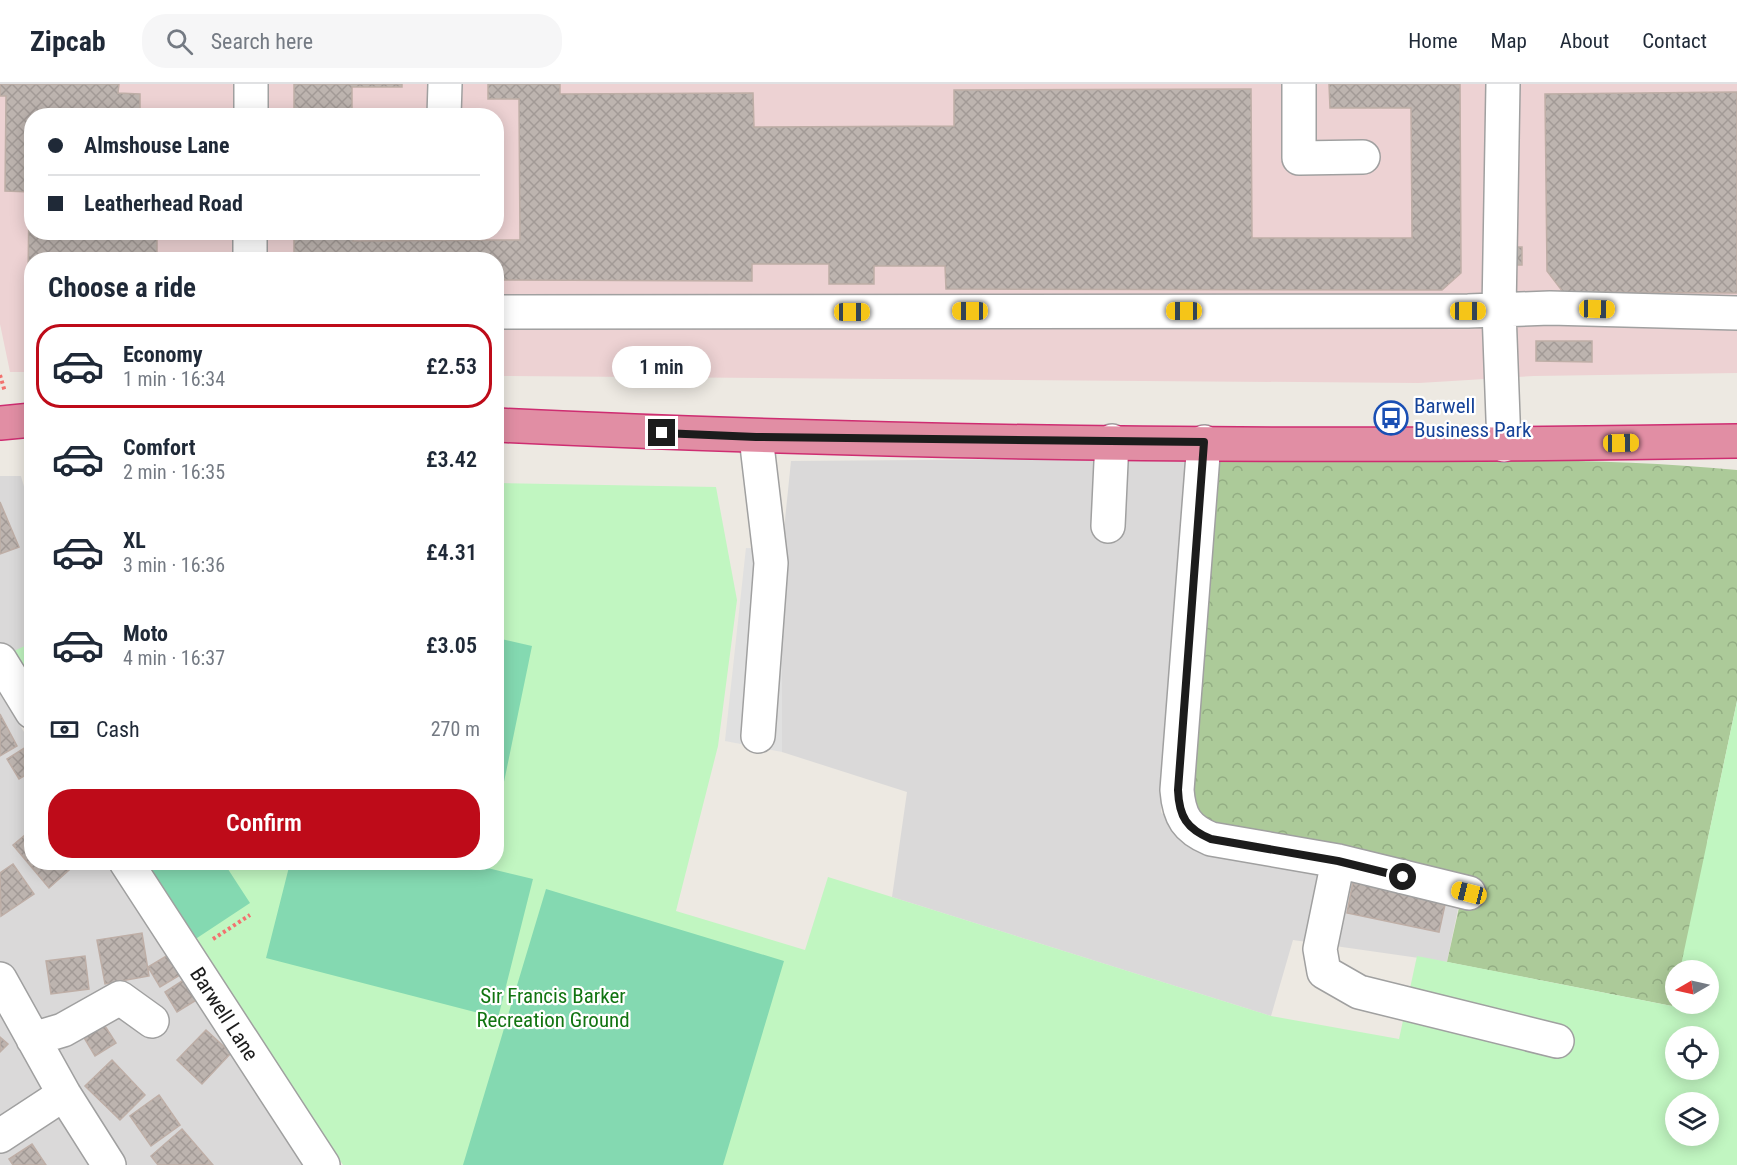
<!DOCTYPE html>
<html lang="en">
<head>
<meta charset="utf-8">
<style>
  body { margin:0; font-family:"Roboto Condensed",sans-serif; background:#f6f6f7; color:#1f2937; height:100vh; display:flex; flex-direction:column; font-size:22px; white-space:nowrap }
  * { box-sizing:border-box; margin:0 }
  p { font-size:20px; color:#747a83 }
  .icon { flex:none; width:33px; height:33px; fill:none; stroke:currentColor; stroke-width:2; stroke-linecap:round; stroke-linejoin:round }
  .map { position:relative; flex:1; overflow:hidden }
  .details { position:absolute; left:24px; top:168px; width:480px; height:618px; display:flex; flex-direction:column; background:#fff; border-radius:24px; box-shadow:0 3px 15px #0003 }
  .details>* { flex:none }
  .hud { position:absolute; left:24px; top:24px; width:480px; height:132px; border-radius:24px; box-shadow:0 3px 15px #0003; display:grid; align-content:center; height:132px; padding:0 24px; background:#fff }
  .needle { width:39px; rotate:261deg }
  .buttons { position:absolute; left:1665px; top:876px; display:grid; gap:12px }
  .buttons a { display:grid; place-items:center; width:54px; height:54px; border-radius:50%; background:#fff; box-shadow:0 3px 15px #0003; font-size:30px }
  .end { position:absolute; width:27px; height:27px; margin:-14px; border:8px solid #1c1c1c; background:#fff; box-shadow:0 0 0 3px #fff }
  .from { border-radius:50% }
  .bubble { position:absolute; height:42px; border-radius:21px; background:#fff; box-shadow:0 3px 15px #0003; font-size:20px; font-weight:600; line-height:42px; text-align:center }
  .car { position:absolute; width:18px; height:36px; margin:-18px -9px; border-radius:8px; box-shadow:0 0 4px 2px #0007; background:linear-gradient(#f5c518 24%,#345 0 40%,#f5c518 0 76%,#345 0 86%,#f5c518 0) }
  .hud b { display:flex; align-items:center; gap:21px; height:57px; font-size:22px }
  .hud b+b { border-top:2px solid #e0e1e3 }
  .hud i { width:15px; height:15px; background:#1f2937 }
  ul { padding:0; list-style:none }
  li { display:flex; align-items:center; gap:18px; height:84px; margin:0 12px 9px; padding:0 12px; border:3px solid transparent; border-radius:24px }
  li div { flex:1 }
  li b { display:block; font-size:22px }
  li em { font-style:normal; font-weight:600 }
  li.selected { border-color:#be0b19 }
  li>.icon { width:54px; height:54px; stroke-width:1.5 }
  h2 { padding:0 24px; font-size:27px; line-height:72px }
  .pay { display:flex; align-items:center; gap:15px; height:66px; padding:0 24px; font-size:22px }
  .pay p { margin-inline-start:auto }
  .button { display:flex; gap:12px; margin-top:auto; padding:12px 24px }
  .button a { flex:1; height:69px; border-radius:24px; background:#be0b19; color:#fff; font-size:24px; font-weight:600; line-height:69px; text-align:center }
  header { display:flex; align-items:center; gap:36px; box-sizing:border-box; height:84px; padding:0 30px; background:#fff; border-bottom:2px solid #e0e1e3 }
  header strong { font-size:28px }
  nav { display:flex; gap:33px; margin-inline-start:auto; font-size:21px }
  .search { width:420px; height:54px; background:#f6f6f7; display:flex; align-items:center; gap:15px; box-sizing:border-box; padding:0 21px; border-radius:24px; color:#747a83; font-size:22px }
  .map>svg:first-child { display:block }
  .residential { fill:#dad9d9 }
  .commercial { fill:#edd2d3; fill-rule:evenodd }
  .forest { fill:url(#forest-crowns); fill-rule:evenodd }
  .park { fill:#c1f6c1; fill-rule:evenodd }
  .pitch { fill:#84d9b1 }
  .parking { fill:#e0e0e0 }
  .building { fill:url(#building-cross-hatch); stroke:#beaea6; stroke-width:1.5 }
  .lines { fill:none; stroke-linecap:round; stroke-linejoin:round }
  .minor-casing { stroke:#a0a0a0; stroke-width:36 }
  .highway-casing { stroke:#ce2d71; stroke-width:36 }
  .path { stroke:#f2726f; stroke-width:4; stroke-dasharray:3 3; stroke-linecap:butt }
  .minor { stroke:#fff; stroke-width:33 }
  .highway { stroke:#e18ea4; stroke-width:33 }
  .route { stroke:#1c1c1c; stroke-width:8 }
  .labels { text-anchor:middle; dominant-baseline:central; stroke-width:4.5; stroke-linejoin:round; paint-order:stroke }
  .transit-label { font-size:21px; fill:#164399; stroke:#fff; text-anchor:start }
  .park-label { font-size:21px; fill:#117411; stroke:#fff }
  .street-label { font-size:21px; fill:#1c1c1c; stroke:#fff }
</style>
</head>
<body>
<header>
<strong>Zipcab</strong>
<div class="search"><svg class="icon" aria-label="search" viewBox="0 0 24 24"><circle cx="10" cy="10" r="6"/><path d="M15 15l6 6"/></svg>Search here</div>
<nav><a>Home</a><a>Map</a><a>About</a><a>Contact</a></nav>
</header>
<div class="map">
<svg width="1737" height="1081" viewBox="0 0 1737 1081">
  <defs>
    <pattern id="forest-crowns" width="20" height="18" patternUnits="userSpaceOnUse" patternTransform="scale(1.5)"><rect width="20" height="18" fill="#acca99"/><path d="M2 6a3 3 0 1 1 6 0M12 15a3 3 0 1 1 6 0" fill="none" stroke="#93ad83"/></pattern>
    <pattern id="building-cross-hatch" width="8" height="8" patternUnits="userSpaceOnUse" patternTransform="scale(1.5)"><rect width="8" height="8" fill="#bdb4af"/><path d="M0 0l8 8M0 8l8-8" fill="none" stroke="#a29a96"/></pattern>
  </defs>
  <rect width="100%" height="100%" fill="#ede9e2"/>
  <path class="residential" d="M1187,374L1161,728L1172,742L1459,820L1447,878L1293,856L1271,932L892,813L907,708L782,668V465L791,377Z
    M0,392H21L31,427V559L0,578Z
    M0,610L31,659L32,778L109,779L306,1081H0Z"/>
  <path class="commercial" d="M0,0H1737V289L1534,292L1419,299L497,292L496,176H32L31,288H10L0,240ZM32,32H496V148H32Z"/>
  <path class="forest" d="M1217,375C1390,380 1565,369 1737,386V617L1707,759L1737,943L1672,922L1447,878L1466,792L1205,739L1192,709ZM1676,886H1708V920H1676Z"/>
  <path class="park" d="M497,399L716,403L737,516L718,662L676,827L805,866L828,793L1271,932L1399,955L1417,872L1672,922L1675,906L1676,920H1708V886H1680L1737,617V1081H343L144,779L496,778ZM1676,952H1708V986H1676ZM1676,1018H1708V1052H1676Z
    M31,559V595L14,567Z"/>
  <path class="pitch" d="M497,554L532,562L497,732L496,554Z
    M144,779H224L250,819L194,856Z
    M290,779H467L533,795L498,934L266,874Z
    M546,805L784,877L723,1081H463Z"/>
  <path class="parking" d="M746,464L782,465V668L725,657Z"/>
  <path class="building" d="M0,0H119L118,9L140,10V32H32V108L5,107L6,12H0Z
    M294,0H402V3H352V32H294Z
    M488,0H560V10L753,9L754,43L954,42V6L1251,5L1252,154H1412L1411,24H1330L1329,0H1460L1461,189L1442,206L946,205L945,182H874V200H829V180H752V197L496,196V176H294V148H353V157L520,156L519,15H488Z
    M1737,8V209L1563,208L1547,187L1545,10Z
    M29,113H32V148H157V176H32V197H28Z
    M1511,163H1522V181H1511Z
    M1536,257H1592V278L1536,277Z
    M0,418L19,463L0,470Z
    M0,630L17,662L0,672Z
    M26,663L32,671V687L19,695L7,675Z
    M32,745V778H78L49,804L13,761Z
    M13,780L34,810L1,832L0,789Z
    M1353,797L1446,816L1439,848L1347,829Z
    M142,849L149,892L105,900L97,856Z
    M168,871L180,891L160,903L148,883Z
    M85,872L89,905L51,910L46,877Z
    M185,895L198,915L177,928L165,908Z
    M103,939L116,959L95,972L83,952Z
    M206,946L231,969L202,1000L177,976Z
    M0,953L8,960L0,968Z
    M112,976L145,1011L120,1036L85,1002Z
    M159,1011L180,1041L151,1062L130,1032Z
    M182,1045L213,1081H158L151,1072Z
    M32,1060L46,1081H13L9,1075Z"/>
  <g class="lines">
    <defs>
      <path id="minor" d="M1299,0V74L1363,73
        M1503,0L1499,227L1504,361
        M251,32V0
        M444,32L445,0
        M250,176V148
        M496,228L1468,227L1550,224L1737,229
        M756,353L771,479L758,652
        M1204,358L1177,706C1179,733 1187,745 1211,755L1338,777L1469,809
        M1108,442L1112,357
        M0,576L32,628
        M1338,777L1320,865L1324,888L1359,908L1557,957
        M126,778L323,1081
        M0,895L64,1010L109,1081
        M33,955L63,946L120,914L152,937
        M0,1052L64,1010"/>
      <path id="highway" d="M0,339L32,336
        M496,341C909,361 1324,364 1737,357"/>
    </defs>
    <use href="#minor" class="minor-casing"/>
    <use href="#highway" class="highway-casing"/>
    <path class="path" d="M0,291L5,308
      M213,855L250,831"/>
    <use href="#minor" class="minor"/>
    <use href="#highway" class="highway"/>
  </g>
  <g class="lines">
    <path class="route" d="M662,349L756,353L1204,358L1178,706C1179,733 1187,745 1211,755L1338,777L1403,793"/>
  </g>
  <defs>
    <symbol id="bus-ring" viewBox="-11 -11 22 22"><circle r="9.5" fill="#fff" stroke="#1a4fb4" stroke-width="1.5"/><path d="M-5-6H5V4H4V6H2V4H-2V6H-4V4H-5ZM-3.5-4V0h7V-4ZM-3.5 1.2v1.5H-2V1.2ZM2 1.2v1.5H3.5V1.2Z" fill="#1a4fb4"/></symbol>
  </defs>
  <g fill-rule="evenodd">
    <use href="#bus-ring" x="1372" y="315" width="38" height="38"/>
  </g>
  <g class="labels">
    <g class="transit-label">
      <text x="1414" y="322">Barwell<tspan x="1414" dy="24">Business Park</tspan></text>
    </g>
    <g class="park-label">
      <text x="553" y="912">Sir Francis Barker<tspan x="553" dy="24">Recreation Ground</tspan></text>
    </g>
    <g class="street-label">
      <text transform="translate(224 930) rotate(57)">Barwell Lane</text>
    </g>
  </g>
</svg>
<div class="buttons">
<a><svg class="needle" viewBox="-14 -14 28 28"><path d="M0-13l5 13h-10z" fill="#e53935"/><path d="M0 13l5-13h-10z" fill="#747a83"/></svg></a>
<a><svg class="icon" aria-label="locate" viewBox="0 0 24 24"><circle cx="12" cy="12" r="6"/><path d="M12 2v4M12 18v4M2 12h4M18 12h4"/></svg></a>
<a><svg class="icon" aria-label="layers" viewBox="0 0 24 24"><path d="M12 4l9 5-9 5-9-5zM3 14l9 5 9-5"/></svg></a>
</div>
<i class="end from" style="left:1403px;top:793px"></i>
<i class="end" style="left:662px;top:349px"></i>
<div class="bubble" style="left:612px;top:262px;width:99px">1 min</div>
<i class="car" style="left:1597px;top:225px;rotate:91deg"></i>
<i class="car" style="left:970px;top:227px;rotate:270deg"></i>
<i class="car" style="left:1184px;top:227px;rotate:270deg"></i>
<i class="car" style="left:1468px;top:227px;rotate:90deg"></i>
<i class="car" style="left:852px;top:228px;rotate:90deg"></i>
<i class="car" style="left:1621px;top:359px;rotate:89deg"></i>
<i class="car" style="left:1469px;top:809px;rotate:284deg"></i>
<div class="hud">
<b><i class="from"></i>Almshouse Lane</b>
<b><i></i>Leatherhead Road</b>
</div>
<section class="details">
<h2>Choose a ride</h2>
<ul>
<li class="selected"><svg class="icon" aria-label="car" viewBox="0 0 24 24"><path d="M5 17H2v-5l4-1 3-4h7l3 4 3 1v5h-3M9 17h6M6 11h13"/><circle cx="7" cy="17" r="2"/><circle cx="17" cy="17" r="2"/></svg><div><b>Economy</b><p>1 min · 16:34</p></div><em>£2.53</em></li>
<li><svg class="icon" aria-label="car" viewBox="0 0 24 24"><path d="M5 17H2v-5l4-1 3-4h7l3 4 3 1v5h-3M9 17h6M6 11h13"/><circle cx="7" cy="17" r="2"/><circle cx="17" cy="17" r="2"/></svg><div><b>Comfort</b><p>2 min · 16:35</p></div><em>£3.42</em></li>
<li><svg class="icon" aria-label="car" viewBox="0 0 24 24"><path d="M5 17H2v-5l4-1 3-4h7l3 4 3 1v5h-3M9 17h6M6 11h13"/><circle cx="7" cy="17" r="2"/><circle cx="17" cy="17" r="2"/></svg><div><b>XL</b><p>3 min · 16:36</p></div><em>£4.31</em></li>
<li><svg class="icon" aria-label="car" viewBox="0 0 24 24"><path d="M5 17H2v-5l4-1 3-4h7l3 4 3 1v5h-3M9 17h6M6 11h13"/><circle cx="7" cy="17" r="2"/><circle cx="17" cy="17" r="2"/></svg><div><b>Moto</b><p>4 min · 16:37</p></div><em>£3.05</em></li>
</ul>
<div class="pay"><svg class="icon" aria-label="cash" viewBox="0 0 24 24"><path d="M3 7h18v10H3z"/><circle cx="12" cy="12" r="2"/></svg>Cash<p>270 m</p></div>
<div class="button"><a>Confirm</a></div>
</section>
</div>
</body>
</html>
